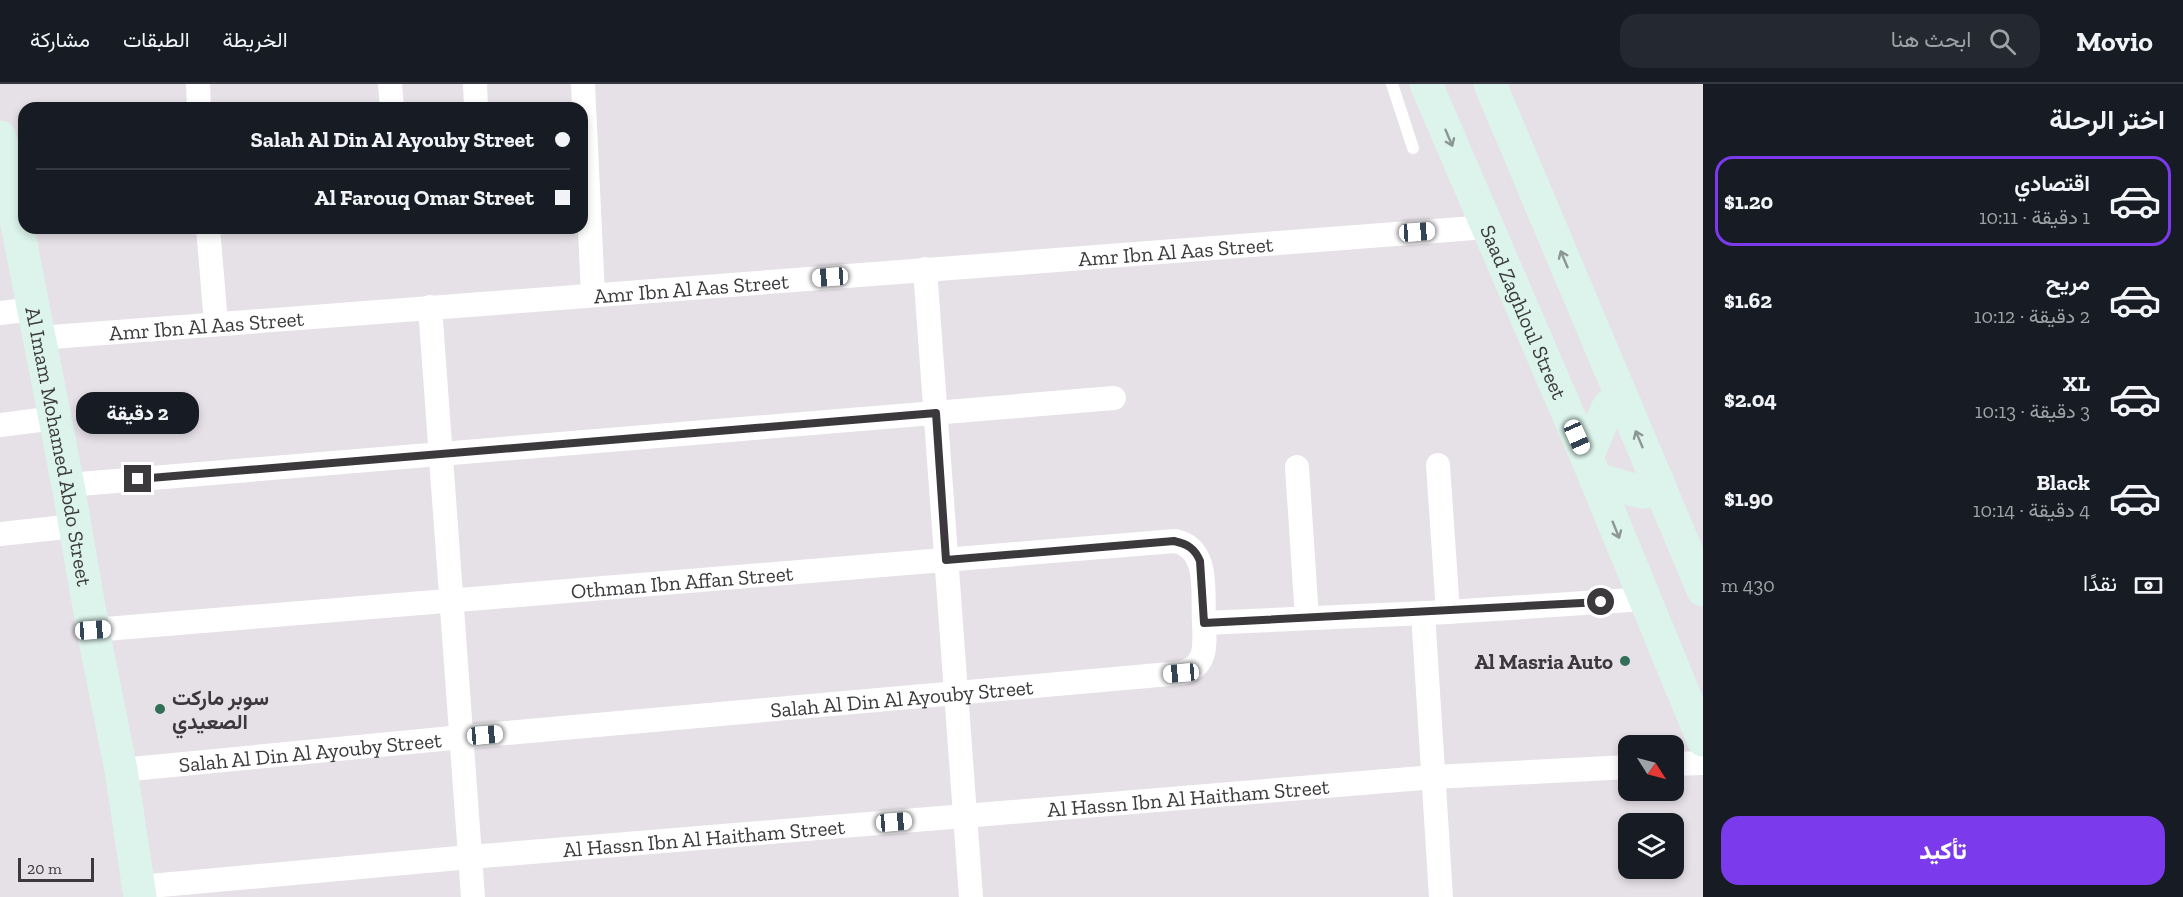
<!DOCTYPE html>
<html lang="ar">
<head>
<meta charset="utf-8">
<style>
  body { margin:0; font-family:"Zilla Slab",Vazirmatn,serif; background:#242831; color:#f1f3f6; direction:rtl; height:100vh; display:flex; flex-direction:column; font-size:22px; white-space:nowrap }
  * { box-sizing:border-box; margin:0 }
  p { font-size:20px; color:#9ea1a6 }
  .icon { flex:none; width:33px; height:33px; fill:none; stroke:currentColor; stroke-width:2; stroke-linecap:round; stroke-linejoin:round }
  .map { position:relative; flex:1; overflow:hidden; direction:ltr }
  .sheet { display:flex; flex-direction:column; background:#171b24; width:480px }
  .sheet>* { flex:none }
  .guide { position:absolute; left:18px; top:18px; width:570px; height:132px; border-radius:18px; box-shadow:0 3px 9px #0003; direction:rtl; display:grid; align-content:center; height:132px; padding:0 18px; background:#171b24 }
  .needle { width:39px; rotate:126deg }
  .tools { position:absolute; left:1618px; top:651px; display:grid; gap:12px }
  .tools a { display:grid; place-items:center; width:66px; height:66px; border-radius:12px; background:#171b24; box-shadow:0 3px 9px #0003; font-size:30px }
  .scale { position:absolute; left:18px; bottom:15px; width:76px; box-sizing:border-box; padding-left:6px; border:3px solid #3b393c; border-top:0; font-size:16px; line-height:21px; white-space:nowrap; color:#3b393c; -webkit-text-stroke:4px #e6e0e7; paint-order:stroke }
  .end { position:absolute; width:27px; height:27px; margin:-14px; border:8px solid #3b393c; background:#fff; box-shadow:0 0 0 3px #fff }
  .from { border-radius:50% }
  .bubble { position:absolute; height:42px; border-radius:18px; background:#171b24; box-shadow:0 3px 9px #0003; font-size:20px; font-weight:800; line-height:42px; text-align:center; direction:rtl }
  .car { position:absolute; width:18px; height:36px; margin:-18px -9px; border-radius:8px; box-shadow:0 0 4px 2px #0007; background:linear-gradient(#fff 24%,#345 0 40%,#fff 0 76%,#345 0 86%,#fff 0) }
  .guide b { display:flex; align-items:center; gap:21px; height:57px; font-size:22px }
  .guide b+b { border-top:2px solid #363941 }
  .guide i { width:15px; height:15px; background:#f1f3f6 }
  ul { padding:0; list-style:none }
  li { display:flex; align-items:center; gap:18px; height:90px; margin:0 12px 9px; padding:0 6px; border:3px solid transparent; border-radius:18px }
  li div { flex:1 }
  li b { display:block; font-size:22px }
  li em { font-style:normal; font-weight:800 }
  li.current { border-color:#7c3aed }
  li>.icon { width:54px; height:54px; stroke-width:1.5 }
  h2 { padding:0 18px; font-size:27px; line-height:72px }
  .pay { display:flex; align-items:center; gap:15px; height:66px; padding:0 18px; font-size:22px }
  .pay p { margin-inline-start:auto }
  .primary-button { display:flex; gap:12px; margin-top:auto; padding:12px 18px }
  .primary-button a { flex:1; height:69px; border-radius:18px; background:#7c3aed; color:#fff; font-size:24px; font-weight:800; line-height:69px; text-align:center }
  header { display:flex; align-items:center; gap:36px; box-sizing:border-box; height:84px; padding:0 30px; background:#171b24; border-bottom:2px solid #363941 }
  header strong { font-size:28px }
  nav { display:flex; gap:33px; margin-inline-start:auto; font-size:21px }
  .search { width:420px; height:54px; background:#242831; display:flex; align-items:center; gap:15px; box-sizing:border-box; padding:0 21px; border-radius:18px; color:#9ea1a6; font-size:22px }
  main { display:flex; flex:1; min-height:0 }
  .map>svg:first-child { display:block }
  .lines { fill:none; stroke-linecap:round; stroke-linejoin:round }
  .service { stroke:#fff; stroke-width:12 }
  .minor { stroke:#fff; stroke-width:24 }
  .secondary { stroke:#dcf4eb; stroke-width:33 }
  .oneway { stroke:#8c9694 }
  .route { stroke:#3b393c; stroke-width:8 }
  .poi-dot { fill:#326e58; stroke:#e6e0e7; stroke-width:2 }
  .labels { text-anchor:middle; dominant-baseline:central; stroke-width:4.5; stroke-linejoin:round; paint-order:stroke }
  .street-label { font-size:21px; fill:#3b393c; stroke:#e6e0e7 }
  .poi-label { font-size:21px; font-weight:bold; fill:#3b393c; stroke:#e6e0e7; text-anchor:end }
</style>
</head>
<body>
<header>
<strong>Movio</strong>
<div class="search"><svg class="icon" aria-label="search" viewBox="0 0 24 24"><circle cx="10" cy="10" r="6"/><path d="M15 15l6 6"/></svg>ابحث هنا</div>
<nav><a>الخريطة</a><a>الطبقات</a><a>مشاركة</a></nav>
</header>
<main>
<section class="sheet">
<h2>اختر الرحلة</h2>
<ul>
<li class="current"><svg class="icon" aria-label="car" viewBox="0 0 24 24"><path d="M5 17H2v-5l4-1 3-4h7l3 4 3 1v5h-3M9 17h6M6 11h13"/><circle cx="7" cy="17" r="2"/><circle cx="17" cy="17" r="2"/></svg><div><b>اقتصادي</b><p>1 دقيقة · 10:11</p></div><em>$1.20</em></li>
<li><svg class="icon" aria-label="car" viewBox="0 0 24 24"><path d="M5 17H2v-5l4-1 3-4h7l3 4 3 1v5h-3M9 17h6M6 11h13"/><circle cx="7" cy="17" r="2"/><circle cx="17" cy="17" r="2"/></svg><div><b>مريح</b><p>2 دقيقة · 10:12</p></div><em>$1.62</em></li>
<li><svg class="icon" aria-label="car" viewBox="0 0 24 24"><path d="M5 17H2v-5l4-1 3-4h7l3 4 3 1v5h-3M9 17h6M6 11h13"/><circle cx="7" cy="17" r="2"/><circle cx="17" cy="17" r="2"/></svg><div><b>XL</b><p>3 دقيقة · 10:13</p></div><em>$2.04</em></li>
<li><svg class="icon" aria-label="car" viewBox="0 0 24 24"><path d="M5 17H2v-5l4-1 3-4h7l3 4 3 1v5h-3M9 17h6M6 11h13"/><circle cx="7" cy="17" r="2"/><circle cx="17" cy="17" r="2"/></svg><div><b>Black</b><p>4 دقيقة · 10:14</p></div><em>$1.90</em></li>
</ul>
<div class="pay"><svg class="icon" aria-label="cash" viewBox="0 0 24 24"><path d="M3 7h18v10H3z"/><circle cx="12" cy="12" r="2"/></svg>نقدًا<p>430 m</p></div>
<div class="primary-button"><a>تأكيد</a></div>
</section>
<div class="map">
<svg width="1703" height="813" viewBox="0 0 1703 813">
  <rect width="100%" height="100%" fill="#e6e0e7"/>
  <g class="lines">
    <path class="service" d="M1392,0L1413,64"/>
    <g class="minor">
      <path d="M198,0L199,24"/>
      <path d="M390,0L392,24"/>
      <path d="M475,0L476,24"/>
      <path d="M583,0L593,210"/>
      <path d="M208,144L216,239"/>
      <path d="M925,185L971,813"/>
      <path d="M430,223L473,813"/>
      <path d="M0,229L34,225"/>
      <path id="s1" d="M39,254L1487,143"/>
      <path d="M0,341L55,334"/>
      <path d="M1438,381L1448,528"/>
      <path d="M1297,383L1307,534"/>
      <path d="M68,401L1114,314"/>
      <path d="M0,450L75,442"/>
      <path d="M1423,529L1441,813"/>
      <path id="s2" d="M93,546L1175,457C1211,464 1202,511 1204,539"/>
      <path d="M1674,680L1703,679"/>
      <path id="s3" d="M121,686L462,653L1181,589C1207,583 1205,562 1204,539L1448,528L1645,515"/>
      <path id="s4" d="M139,803L470,773L1434,693L1629,683"/>
    </g>
    <g class="secondary">
      <path id="s5" d="M1426,0L1587,374L1703,656"/>
      <path d="M1490,0L1703,506"/>
      <path id="s6" d="M0,53L68,401L93,546L121,686L140,813"/>
      <path d="M1587,374L1607,325L1610,321L1618,318L1626,322"/>
      <path d="M1595,395L1642,408L1652,406L1658,397"/>
    </g>
  </g>
  <defs><path id="oneway-shaft" d="M-6 0H5M1.5-3L5.5 0L1.5 3" fill="none" stroke-width="1.6" stroke-linecap="round" stroke-linejoin="round" transform="scale(1.5)"/></defs>
  <g class="oneway">
    <use href="#oneway-shaft" transform="translate(1449 54) rotate(67)"/>
    <use href="#oneway-shaft" transform="translate(1564 175) rotate(-113)"/>
    <use href="#oneway-shaft" transform="translate(1639 355) rotate(-113)"/>
    <use href="#oneway-shaft" transform="translate(1616 446) rotate(68)"/>
  </g>
  <g class="lines">
    <path class="route" d="M138,395L936,329L946,476L1174,457C1188,460 1195,465 1200,477L1204,539L1601,518"/>
  </g>
  <g class="poi-dot">
    <circle cx="1625" cy="577" r="6"/>
    <circle cx="160" cy="625" r="6"/>
  </g>
  <g class="labels">
    <g class="street-label">
      <text stroke="none"><textPath href="#s1" startOffset="1140">Amr Ibn Al Aas Street</textPath></text>
      <text stroke="none"><textPath href="#s1" startOffset="654">Amr Ibn Al Aas Street</textPath></text>
      <text stroke="none"><textPath href="#s5" startOffset="248">Saad Zaghloul Street</textPath></text>
      <text stroke="none"><textPath href="#s1" startOffset="168">Amr Ibn Al Aas Street</textPath></text>
      <text stroke="none"><textPath href="#s6" startOffset="315">Al Imam Mohamed Abdo Street</textPath></text>
      <text stroke="none"><textPath href="#s2" startOffset="591">Othman Ibn Affan Street</textPath></text>
      <text stroke="none"><textPath href="#s3" startOffset="784">Salah Al Din Al Ayouby Street</textPath></text>
      <text stroke="none"><textPath href="#s3" startOffset="190">Salah Al Din Al Ayouby Street</textPath></text>
      <text stroke="none"><textPath href="#s4" startOffset="1053">Al Hassn Ibn Al Haitham Street</textPath></text>
      <text stroke="none"><textPath href="#s4" startOffset="567">Al Hassn Ibn Al Haitham Street</textPath></text>
    </g>
    <g class="poi-label">
      <text x="1613" y="577">Al Masria Auto</text>
      <text x="172" y="613" text-anchor="start">سوبر ماركت<tspan x="172" dy="24">الصعيدي</tspan></text>
    </g>
  </g>
</svg>
<div class="tools">
<a><svg class="needle" viewBox="-14 -14 28 28"><path d="M0-13l5 13h-10z" fill="#e53935"/><path d="M0 13l5-13h-10z" fill="#9ea1a6"/></svg></a>
<a><svg class="icon" aria-label="layers" viewBox="0 0 24 24"><path d="M12 4l9 5-9 5-9-5zM3 14l9 5 9-5"/></svg></a>
</div>
<div class="scale">20 m</div>
<i class="end from" style="left:1601px;top:518px"></i>
<i class="end" style="left:138px;top:395px"></i>
<div class="bubble" style="left:76px;top:308px;width:123px">2 دقيقة</div>
<i class="car" style="left:1417px;top:148px;rotate:86deg"></i>
<i class="car" style="left:830px;top:193px;rotate:266deg"></i>
<i class="car" style="left:1577px;top:353px;rotate:156deg"></i>
<i class="car" style="left:93px;top:546px;rotate:86deg"></i>
<i class="car" style="left:1181px;top:589px;rotate:265deg"></i>
<i class="car" style="left:485px;top:651px;rotate:85deg"></i>
<i class="car" style="left:894px;top:738px;rotate:85deg"></i>
<div class="guide">
<b><i class="from"></i>Salah Al Din Al Ayouby Street</b>
<b><i></i>Al Farouq Omar Street</b>
</div>
</div>
</main>
</body>
</html>
